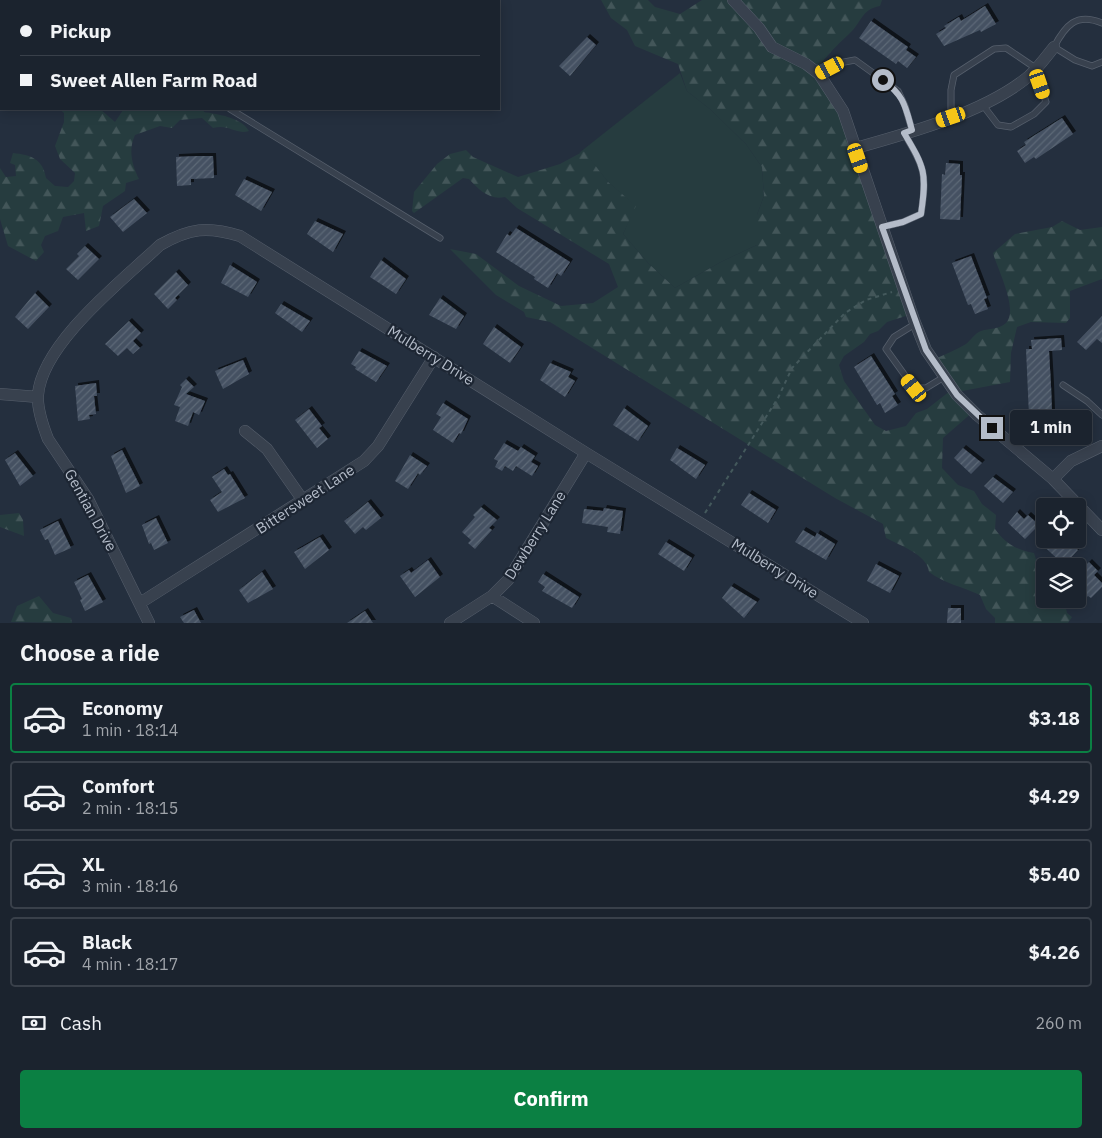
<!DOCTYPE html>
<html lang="en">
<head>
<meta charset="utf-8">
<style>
  body { margin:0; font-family:"IBM Plex Sans",sans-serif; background:#242b36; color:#f1f3f6; height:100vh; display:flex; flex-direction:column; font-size:19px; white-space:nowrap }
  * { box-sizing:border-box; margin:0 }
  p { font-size:16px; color:#a0a4aa }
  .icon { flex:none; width:28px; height:28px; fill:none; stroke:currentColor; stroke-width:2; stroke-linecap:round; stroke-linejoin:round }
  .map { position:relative; height:623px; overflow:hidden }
  .drawer { display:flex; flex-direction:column; background:#1b232e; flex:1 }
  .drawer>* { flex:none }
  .hud { position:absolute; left:0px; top:0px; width:500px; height:110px; box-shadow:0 2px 12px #0003,0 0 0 1px #39404a; display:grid; align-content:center; height:110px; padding:0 20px; background:#1b232e }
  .tools { position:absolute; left:1036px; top:498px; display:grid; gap:10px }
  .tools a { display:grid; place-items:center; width:50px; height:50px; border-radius:5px; background:#1b232e; box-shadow:0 2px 12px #0003,0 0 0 1px #39404a; font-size:25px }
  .end { position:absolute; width:22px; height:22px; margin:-11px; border:6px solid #b4bcc9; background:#111; box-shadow:0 0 0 2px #111 }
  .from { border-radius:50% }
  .bubble { position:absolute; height:35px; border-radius:5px; background:#1b232e; box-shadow:0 2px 12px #0003,0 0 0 1px #39404a; font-size:16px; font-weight:700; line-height:35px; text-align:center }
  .car { position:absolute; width:15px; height:30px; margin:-15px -8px; border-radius:6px; box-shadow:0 0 4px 1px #0007; background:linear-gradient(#f5c518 24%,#345 0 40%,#f5c518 0 76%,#345 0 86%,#f5c518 0) }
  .hud b { display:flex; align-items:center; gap:18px; height:48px; font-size:19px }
  .hud b+b { border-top:1px solid #39404a }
  .hud i { width:12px; height:12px; background:#f1f3f6 }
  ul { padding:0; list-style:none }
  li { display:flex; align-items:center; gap:15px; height:70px; margin:0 10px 8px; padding:0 10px; border:2px solid #39404a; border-radius:5px }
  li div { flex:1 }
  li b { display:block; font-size:19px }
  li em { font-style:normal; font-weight:700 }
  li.active { border-color:#0b8043 }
  li>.icon { width:45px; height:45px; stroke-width:1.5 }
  h2 { padding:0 20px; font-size:22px; line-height:60px }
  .pay { display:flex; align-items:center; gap:12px; height:55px; padding:0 20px; font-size:19px }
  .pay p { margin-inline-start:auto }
  .action { display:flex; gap:10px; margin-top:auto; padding:10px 20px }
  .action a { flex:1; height:58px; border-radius:5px; background:#0b8043; color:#fff; font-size:20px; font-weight:700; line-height:58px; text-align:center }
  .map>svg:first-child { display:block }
  .green { fill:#263c3f }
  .forest { fill:url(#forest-firs) }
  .building { fill:url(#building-hatch); filter:url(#shadow) }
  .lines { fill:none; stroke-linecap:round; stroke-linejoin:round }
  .service-casing { stroke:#565f6c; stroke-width:7 }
  .minor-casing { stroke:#565f6c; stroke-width:12 }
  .tertiary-casing { stroke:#565f6c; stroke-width:15 }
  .path { stroke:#44595c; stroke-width:2; stroke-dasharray:4 4; stroke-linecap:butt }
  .service { stroke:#38414e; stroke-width:5.5 }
  .minor { stroke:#38414e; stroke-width:11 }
  .tertiary { stroke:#38414e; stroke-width:14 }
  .route { stroke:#b4bcc9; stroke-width:6 }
  .labels { text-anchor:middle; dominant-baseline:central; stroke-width:4.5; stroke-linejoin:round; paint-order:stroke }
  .street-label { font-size:15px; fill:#b4bcc9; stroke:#1d2633 }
</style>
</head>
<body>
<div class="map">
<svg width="1102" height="623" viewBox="0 0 1102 623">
  <defs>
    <pattern id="forest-firs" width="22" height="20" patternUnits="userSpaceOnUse" patternTransform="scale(1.25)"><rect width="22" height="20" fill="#263c3f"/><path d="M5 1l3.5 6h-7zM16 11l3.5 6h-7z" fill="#435659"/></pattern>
    <pattern id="building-hatch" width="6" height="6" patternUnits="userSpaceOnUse" patternTransform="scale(1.25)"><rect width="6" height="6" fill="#455162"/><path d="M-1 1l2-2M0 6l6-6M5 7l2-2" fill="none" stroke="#5d6877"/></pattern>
    <filter id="shadow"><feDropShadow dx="3" dy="-3" stdDeviation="0" flood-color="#0009"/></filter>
  </defs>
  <rect width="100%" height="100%" fill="#242f3e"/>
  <path class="green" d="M680,73L687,91L710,109L746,144L762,167L764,196L757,215V245L721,262L675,288L648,263L623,234L635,206L608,182L584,152L579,153Z"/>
  <path class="forest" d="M601,0H648L655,7L680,14L702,0H882L880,6C861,9 861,24 849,34C837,45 826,56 817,69L833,91L912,314L887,322L878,331L870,334L864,342L844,356L839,365L844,381L875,425L886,431L906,426L916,413L927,409L950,391L935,359C945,354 956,350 966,344C971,340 975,333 981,331C990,328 998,330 1006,323C1019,310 997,268 993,253L1015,234L1052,227L1062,221L1080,230L1102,227V279L1070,291V318L1066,323L1031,322L1017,327L1011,353L1010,382L957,392L974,411L943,438L942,468L958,485L974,491L982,504L996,515L995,529C1005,543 1016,550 1034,553L1039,569L1045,571V599H1064L1067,613L1072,617L1068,623H995V618L986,609L980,595C963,587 943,583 929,572C928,555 899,545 886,538L883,524L835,498L550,322L526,317L524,312L496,295L450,249L476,254L519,286L561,306L593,303L618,287L609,264L517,208L505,197C490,201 478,189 469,179L463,178L414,213L412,211L414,192L437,164L450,154L466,150L473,157L518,177L560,164L584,151L608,182L636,206L623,234L648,263L675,288L721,262L757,245V215L764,196L762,167L746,144L710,109L687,91L678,64L635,46L627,30L611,18Z
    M59,109H100L115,122L123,110L127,109H203L204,112C218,114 242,118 249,131C235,135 230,124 213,128L202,118L180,120L172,128L160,126L135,135C128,150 132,165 139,179L126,183L125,191L103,206L99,226L86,231L84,213L63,217L58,231L45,236L41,245L44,252L36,261L8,246L0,219V168L6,177L16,176L15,165L10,163L13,153C31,155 43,159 46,178L55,186L68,187L74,181L75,173L60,159L55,146L64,122V113Z
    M19,513L23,520L24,536L0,527V515Z
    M39,596L53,613L71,618L72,623L11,622L17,606Z"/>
  <path class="building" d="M985,6L996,24L981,32L980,30L944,46L936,34L946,28L944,26L959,17L961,21Z
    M871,21L908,47L906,50L916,57L907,68L898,61L896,64L859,38Z
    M587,37L596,45L570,76L559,66Z
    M1062,118L1073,134L1036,159L1034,157L1025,163L1017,151L1026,145L1024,142Z
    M198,156H213L214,178L191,179V185L177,186L176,157Z
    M946,163L960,164V175H962L960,220L940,219L942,174L945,175Z
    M244,179L272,192L261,211L235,195Z
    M134,199L147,213L123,232L110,217Z
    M315,221L343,234L333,252L307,234Z
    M516,228L570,262L561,276L557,273L548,288L534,279L535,277L496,252L507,234L510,236Z
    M85,246L99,259L78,280L66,269L79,256L77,254Z
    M971,256L987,298L984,299L988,309L975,314L971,304L968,305L952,263Z
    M381,260L406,279L396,294L370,277Z
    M230,265L257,282L248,297L221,283Z
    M176,272L188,285L175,298L177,300L168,309L154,294Z
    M35,293L49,307L28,329L15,317Z
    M440,298L464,316L456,329L429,315Z
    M281,304L310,321L302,332L275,313Z
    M1102,316V343L1097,339L1086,350L1077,342Z
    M129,321L141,333L133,341L140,348L133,354L127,348L118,356L105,344Z
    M494,327L521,347L510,363L483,344Z
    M1061,338L1062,350L1049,351L1051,386L1052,413L1065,412V424H1036L1035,415L1029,416L1026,349H1032L1031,340Z
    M359,351L387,366L376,382L355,369L356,367L351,364Z
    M871,356L895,394L892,396L898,405L885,413L880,403L877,405L854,367Z
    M243,360L249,374L223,389L215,371Z
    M550,363L571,372L568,377L575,381L565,397L540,380Z
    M186,379L194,387L186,394L205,401L199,415L193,412L188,426L175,421L180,407L174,405L182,387L180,385Z
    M96,383L97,396H94L96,414L89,415L90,419L78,421L75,386Z
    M443,403L468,419L461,434L459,433L453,443L433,430L441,417L436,414Z
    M624,408L648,426L638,441L613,425Z
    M309,409L322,426L319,428L328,439L317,448L295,420Z
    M504,443L518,451L521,447L535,456L531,462L538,466L532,476L516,466L513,471L505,466L502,471L495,467L498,461L494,459Z
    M677,448L705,465L696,479L670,460Z
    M963,448L982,463L971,474L954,458Z
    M122,450L140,486L126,493L111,456Z
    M15,453L33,476L20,486L5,460Z
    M410,455L427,466L420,475L418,473L408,489L395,481Z
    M224,469L228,475L230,474L245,498L218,512L210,500L222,492L212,477Z
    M993,477L1013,492L1003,503L984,486Z
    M749,493L776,510L768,523L741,505Z
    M368,502L381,518L366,530L363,527L355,534L344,521Z
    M481,507L497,520L489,528L492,530L475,549L468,543L471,540L462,532L475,517L473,515Z
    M604,508L623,511L620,534L607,532L608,527L582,523L584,509L603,511Z
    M1017,512L1024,519L1028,515L1039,525L1025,539L1008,523Z
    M156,518L168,543L154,550L151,543L149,544L142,525Z
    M58,521L71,548L55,555L48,539L45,540L40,530Z
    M803,530L815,537L817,533L835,544L826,560L795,542Z
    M320,537L329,550L305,569L294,552Z
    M1036,539H1065L1078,550L1064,565Z
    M666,542L692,558L684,571L658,554Z
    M428,560L440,577L415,597L400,576L409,570L411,573Z
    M1089,562L1098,571L1094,575L1102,583V587L1091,598L1088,596L1084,600L1078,594L1082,590L1078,585V573Z
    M876,564L899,576L890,593L867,581Z
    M262,572L273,589L248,603L239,590Z
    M543,574L579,597L572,608L542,591L545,587L538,582Z
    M88,575L103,602L85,611L80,600L82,599L74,582Z
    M731,586L757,602L744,618L722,598Z
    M948,608H961V623H947Z
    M194,610L201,623H184L180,617Z
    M365,611L373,623H347Z"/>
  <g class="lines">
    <defs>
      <path id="service" d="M54,0L56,1
        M1102,23C1076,12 1065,26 1054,47L1075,60L1092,66L1102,62
        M819,74L839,63L855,60L898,91L905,106L912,130
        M982,104L998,125L1011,127L1034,114L1046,102L1040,84L1032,73
        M230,109L440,238
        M951,117V90L954,75L994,49L1006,48L1037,69
        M882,227L903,222L921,214C927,173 925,169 904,133
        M915,324L894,337L886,349L914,388H926L944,377
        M1063,385L1087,401L1102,415"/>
      <path id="minor" d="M733,0L759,28L772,47L806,64L819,74L843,111L914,320L926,350L957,395L977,415L1053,479L1102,530
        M856,148C910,133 986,112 1029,76C1038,68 1046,57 1054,47
        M0,394L38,397
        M245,431L267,449L302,499
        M1053,479L1071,461L1102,446
        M492,596L534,623
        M140,603L364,461L378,446L434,357
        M149,623L88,499L48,439C43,426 37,409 38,395C42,343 123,280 160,245C190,228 207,226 240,236L586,453L863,623
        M450,623L492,596L508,580L586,453"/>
      <path id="tertiary" d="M34,1L36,0
        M0,41L1,40"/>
    </defs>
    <use href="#service" class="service-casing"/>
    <use href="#minor" class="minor-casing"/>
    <use href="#tertiary" class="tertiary-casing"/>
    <path class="path" d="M705,513L778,398L792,368L845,313L866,300L892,292"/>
    <use href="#service" class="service"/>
    <use href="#minor" class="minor"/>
    <use href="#tertiary" class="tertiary"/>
  </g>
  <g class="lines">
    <path class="route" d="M883,80C904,96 905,105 912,130L904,133C925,168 927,173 921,214L903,222L882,227L926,350L957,395L992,428"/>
  </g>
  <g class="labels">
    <g class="street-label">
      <text transform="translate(431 355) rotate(32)">Mulberry Drive</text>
      <text transform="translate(305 499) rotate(-33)">Bittersweet Lane</text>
      <text transform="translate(91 510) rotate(61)">Gentian Drive</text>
      <text transform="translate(535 535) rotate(-58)">Dewberry Lane</text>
      <text transform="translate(775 568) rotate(32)">Mulberry Drive</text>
    </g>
  </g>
</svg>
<div class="tools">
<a><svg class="icon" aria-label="locate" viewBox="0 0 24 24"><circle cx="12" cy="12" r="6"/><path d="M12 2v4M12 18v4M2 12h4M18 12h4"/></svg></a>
<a><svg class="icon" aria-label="layers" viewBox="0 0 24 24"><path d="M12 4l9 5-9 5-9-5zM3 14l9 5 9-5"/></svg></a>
</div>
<i class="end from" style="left:883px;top:80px"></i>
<i class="end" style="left:992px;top:428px"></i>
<div class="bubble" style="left:1010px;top:410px;width:82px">1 min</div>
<i class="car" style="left:830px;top:68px;rotate:242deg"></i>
<i class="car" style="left:1040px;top:84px;rotate:161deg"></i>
<i class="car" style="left:951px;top:117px;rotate:251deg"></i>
<i class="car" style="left:858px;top:158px;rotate:161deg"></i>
<i class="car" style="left:914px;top:388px;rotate:321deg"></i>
<div class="hud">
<b><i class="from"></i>Pickup</b>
<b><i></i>Sweet Allen Farm Road</b>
</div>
</div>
<section class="drawer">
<h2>Choose a ride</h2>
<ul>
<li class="active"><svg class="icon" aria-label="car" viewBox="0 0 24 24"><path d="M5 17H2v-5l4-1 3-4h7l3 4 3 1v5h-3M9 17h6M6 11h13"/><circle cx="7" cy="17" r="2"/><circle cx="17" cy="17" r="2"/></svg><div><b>Economy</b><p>1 min · 18:14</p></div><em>$3.18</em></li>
<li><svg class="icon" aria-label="car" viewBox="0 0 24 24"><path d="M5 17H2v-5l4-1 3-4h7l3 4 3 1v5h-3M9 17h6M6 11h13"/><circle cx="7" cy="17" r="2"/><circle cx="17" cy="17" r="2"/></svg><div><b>Comfort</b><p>2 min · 18:15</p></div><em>$4.29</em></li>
<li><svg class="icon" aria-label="car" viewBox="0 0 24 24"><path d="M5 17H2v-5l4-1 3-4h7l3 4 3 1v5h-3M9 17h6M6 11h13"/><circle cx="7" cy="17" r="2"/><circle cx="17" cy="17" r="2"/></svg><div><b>XL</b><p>3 min · 18:16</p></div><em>$5.40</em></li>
<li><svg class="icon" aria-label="car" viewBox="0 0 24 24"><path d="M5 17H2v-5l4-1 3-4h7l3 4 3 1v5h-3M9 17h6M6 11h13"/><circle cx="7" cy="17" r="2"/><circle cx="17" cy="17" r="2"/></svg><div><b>Black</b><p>4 min · 18:17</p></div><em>$4.26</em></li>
</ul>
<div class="pay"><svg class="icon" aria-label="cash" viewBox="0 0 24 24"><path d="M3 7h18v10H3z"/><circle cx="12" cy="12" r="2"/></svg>Cash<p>260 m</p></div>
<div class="action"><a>Confirm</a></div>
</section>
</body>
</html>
